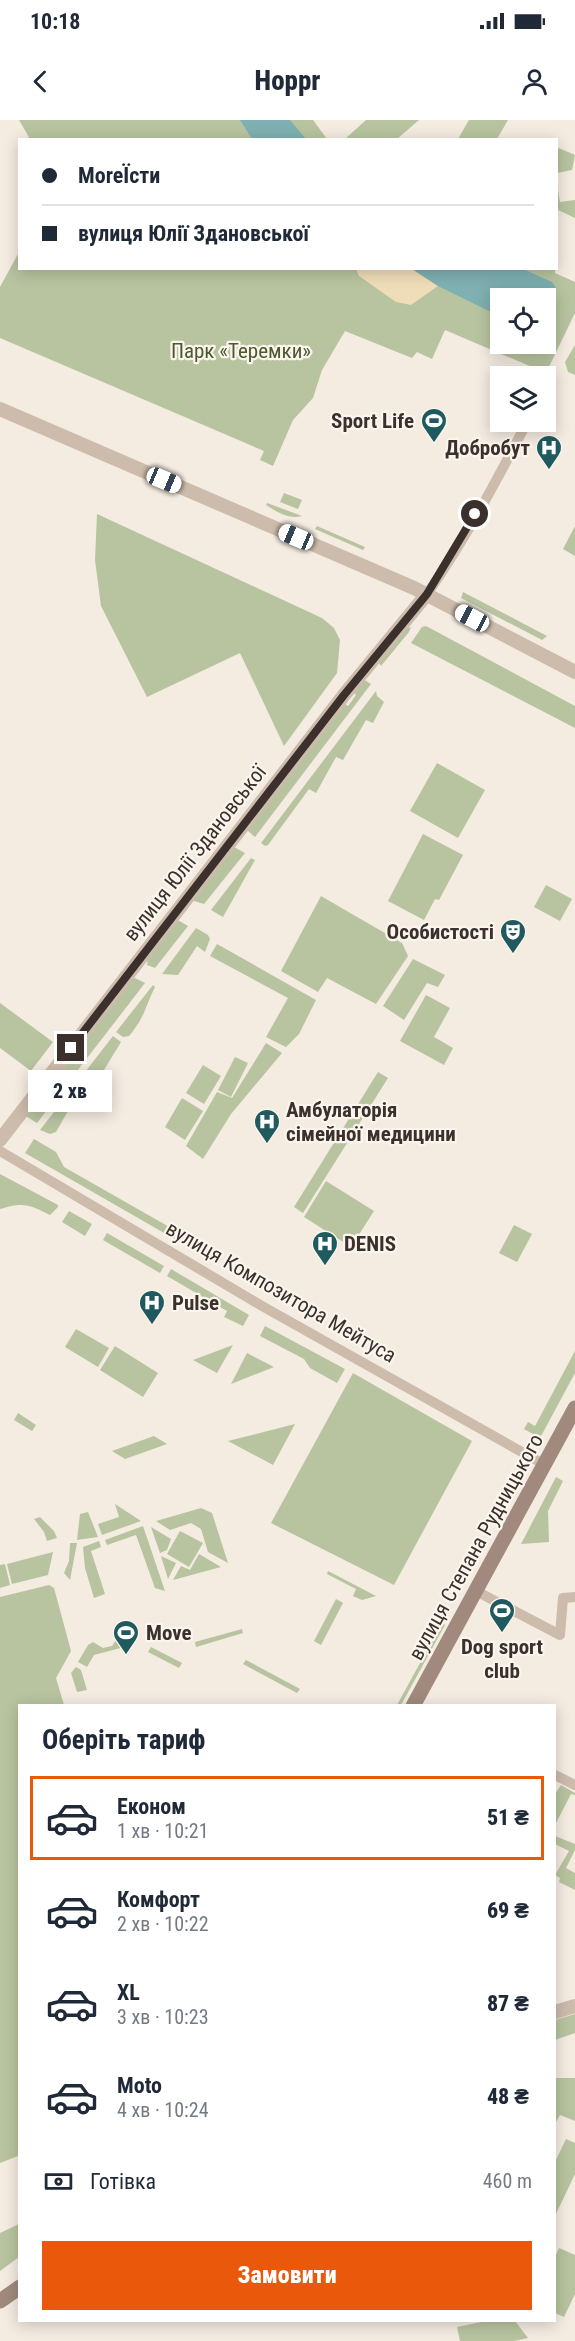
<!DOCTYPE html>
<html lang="uk">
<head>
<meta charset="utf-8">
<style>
  body { margin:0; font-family:"Roboto Condensed",sans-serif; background:#f6f6f7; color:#1f2937; height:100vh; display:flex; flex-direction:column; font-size:22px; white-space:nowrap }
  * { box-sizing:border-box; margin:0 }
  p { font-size:20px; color:#747a83 }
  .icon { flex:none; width:33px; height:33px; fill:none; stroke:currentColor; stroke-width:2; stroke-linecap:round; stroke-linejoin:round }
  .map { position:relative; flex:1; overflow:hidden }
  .drawer { position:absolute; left:18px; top:1584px; width:538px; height:618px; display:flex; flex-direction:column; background:#fff; border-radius:0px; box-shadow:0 3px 15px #0003 }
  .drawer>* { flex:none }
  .top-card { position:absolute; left:18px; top:18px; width:540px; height:132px; border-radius:0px; box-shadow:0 3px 15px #0003; display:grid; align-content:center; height:132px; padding:0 24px; background:#fff }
  .buttons { position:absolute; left:490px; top:168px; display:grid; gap:12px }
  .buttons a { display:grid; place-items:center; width:66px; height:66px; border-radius:0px; background:#fff; box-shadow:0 3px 15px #0003; font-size:30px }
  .end { position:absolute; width:27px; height:27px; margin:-14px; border:8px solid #3b302b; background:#fff; box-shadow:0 0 0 3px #fff }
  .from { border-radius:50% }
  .bubble { position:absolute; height:42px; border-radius:0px; background:#fff; box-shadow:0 3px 15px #0003; font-size:20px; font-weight:800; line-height:42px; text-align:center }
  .car { position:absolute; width:18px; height:36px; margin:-18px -9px; border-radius:8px; box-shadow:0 0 4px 2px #0007; background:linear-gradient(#fff 24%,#345 0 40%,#fff 0 76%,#345 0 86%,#fff 0) }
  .top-card b { display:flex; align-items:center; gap:21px; height:57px; font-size:22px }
  .top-card b+b { border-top:2px solid #e0e1e3 }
  .top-card i { width:15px; height:15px; background:#1f2937 }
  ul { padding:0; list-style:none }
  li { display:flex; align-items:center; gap:18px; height:84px; margin:0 12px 9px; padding:0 12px; border:3px solid transparent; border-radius:0px }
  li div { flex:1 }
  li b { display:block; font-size:22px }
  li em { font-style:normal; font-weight:800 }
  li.active { border-color:#ea580c }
  li>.icon { width:54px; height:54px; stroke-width:1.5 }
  h2 { padding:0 24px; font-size:27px; line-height:72px }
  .pay { display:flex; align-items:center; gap:15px; height:66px; padding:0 24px; font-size:22px }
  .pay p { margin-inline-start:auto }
  .action { display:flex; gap:12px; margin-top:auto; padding:12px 24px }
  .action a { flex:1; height:69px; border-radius:0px; background:#ea580c; color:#fff; font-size:24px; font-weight:800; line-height:69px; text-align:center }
  .status { display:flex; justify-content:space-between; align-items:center; height:42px; padding:0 30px; background:#fff; direction:ltr }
  .status svg { height:16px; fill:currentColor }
  header { display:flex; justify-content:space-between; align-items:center; height:78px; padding:0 24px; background:#fff; font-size:27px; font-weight:800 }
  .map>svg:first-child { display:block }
  .green { fill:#b8c4a0; fill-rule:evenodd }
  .sand { fill:#efdcb8 }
  .water { fill:#7fb0b2 }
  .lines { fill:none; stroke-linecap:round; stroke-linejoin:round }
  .minor { stroke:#cdbbac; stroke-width:10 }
  .tertiary { stroke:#cdbbac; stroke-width:14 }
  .secondary { stroke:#a18a7d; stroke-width:15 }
  .route { stroke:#3b302b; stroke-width:8 }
  .labels { text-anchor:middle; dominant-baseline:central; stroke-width:4.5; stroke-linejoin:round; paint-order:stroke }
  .park-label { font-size:21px; fill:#4a5a2e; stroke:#fbf5ee }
  .poi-label { font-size:21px; font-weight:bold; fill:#3b302b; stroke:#fbf5ee; text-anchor:start }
  .street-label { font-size:21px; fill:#3b302b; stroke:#fbf5ee }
</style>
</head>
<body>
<div class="status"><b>10:18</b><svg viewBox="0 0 49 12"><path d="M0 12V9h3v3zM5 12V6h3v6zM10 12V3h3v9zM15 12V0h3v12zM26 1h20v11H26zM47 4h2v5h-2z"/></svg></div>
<header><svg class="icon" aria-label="back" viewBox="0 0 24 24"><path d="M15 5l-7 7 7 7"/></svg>Hoppr<svg class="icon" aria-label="person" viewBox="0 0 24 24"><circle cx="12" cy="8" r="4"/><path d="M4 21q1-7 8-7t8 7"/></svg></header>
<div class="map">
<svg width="575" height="2221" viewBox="0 0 575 2221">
  <rect width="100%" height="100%" fill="#f4ebe1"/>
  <path class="green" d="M19,0H313L327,19H30Z
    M366,0H419L397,19H345Z
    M469,0H508L497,19H458Z
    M556,27L575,35L572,50L557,53Z
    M557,65L560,82L575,80V98L558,90L557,93Z
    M19,132L20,148H555V153L575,162V193L546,253L445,210L432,239L417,232L412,238L345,211L322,250L313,278L293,300L273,346L260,340L264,331L0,218V167ZM501,178H546V224H501Z
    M575,225V255L568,252L565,242Z
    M284,373L302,380L298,389L280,382Z
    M267,383L302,396C290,400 277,392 266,385Z
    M97,394L322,498L334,508L340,520L337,553L284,626L240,533L147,577L101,486L95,440Z
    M317,406L365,427L363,430L315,409Z
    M575,406V436L563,429Z
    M463,472L547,516L542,520L461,478Z
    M426,506L575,586V608L411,523L422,507Z
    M411,507L409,512L381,546L378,541L405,509Z
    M363,559L371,564L255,717L247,710L344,583L348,586L356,575L353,572Z
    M376,571L377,576L384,582L373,603L366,600L343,640L336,637L316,673L309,669L268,725L265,726L261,723Z
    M437,643L485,670L458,718L410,691Z
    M423,714L463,735L439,780L435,779L424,800L388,781Z
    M234,727L245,733L204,784L194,781L193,777Z
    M251,738L255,740L223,797L211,790Z
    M546,765L572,779L560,801L534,787Z
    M321,776L402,823L408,836L376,884L327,858L318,872L281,851Z
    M176,799L188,806L155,848L147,845L148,837Z
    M196,808L208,815L210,819L205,832L197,826L178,855L162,854Z
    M217,824L316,880L299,914L286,927L266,917L288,878L210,836Z
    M413,839L445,855L438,867L427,863L404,900L383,886Z
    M135,858L145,863L37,1003L24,995L126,861Z
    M153,865L155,867C145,887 145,897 129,916L123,917L116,912Z
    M426,875L450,888L434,917L453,928L444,945L400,921Z
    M0,883L53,922L31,951L0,928Z
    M113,916L121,922L93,968L87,966L74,989L68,991L56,1012L50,1014L40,1010Z
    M266,923L282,933L231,994L203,1039L186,1026L217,972L232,978Z
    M235,937L248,943L231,977L218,970Z
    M203,945L221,956L204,984L186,973Z
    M378,952L388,958L303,1093L294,1087Z
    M182,978L203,991L185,1020L165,1007Z
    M34,1019L56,1032L64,1047L222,1137L218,1144L25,1033Z
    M0,1054L58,1085V1087L50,1095C29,1084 23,1082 0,1089Z
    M326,1061L374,1091L351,1127L304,1097Z
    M69,1091L92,1104L85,1116L62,1102Z
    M514,1105L532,1114L517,1142L499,1133Z
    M107,1113L164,1146L160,1153L103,1120Z
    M171,1149L249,1195L243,1206L224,1197L227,1191L167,1156Z
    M265,1206L345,1249L337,1263L310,1248L304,1239L260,1216Z
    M76,1209L109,1228L98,1247L65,1227Z
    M233,1225L217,1253L193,1240Z
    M115,1226L158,1253L143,1277L100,1250Z
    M575,1231V1253L540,1318L524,1309L528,1302L535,1306Z
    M247,1233L274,1247L231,1264Z
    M353,1253L472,1321L394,1465L271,1403Z
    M18,1293L36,1305L32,1311L14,1300Z
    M295,1304L273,1345L228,1321Z
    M154,1316L167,1324L125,1339L112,1331Z
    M556,1357L563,1361L548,1391L549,1422L521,1424Z
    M115,1384L141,1401L102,1415L98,1404L119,1397Z
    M201,1388L212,1393L228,1443L208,1432L201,1409L191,1403L170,1410L156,1401Z
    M88,1392L98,1417L77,1420L80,1394Z
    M40,1397L54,1411L57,1418L47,1421L44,1412L34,1399Z
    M143,1406L165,1471L155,1468L136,1415L107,1425L105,1420Z
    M151,1407L171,1419L167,1430L160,1433Z
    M180,1411L203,1423L189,1447L167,1434Z
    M99,1421L101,1427L91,1431L105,1474L94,1478L85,1448L83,1427Z
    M70,1423H77L70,1460L64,1453L69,1441Z
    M53,1432L48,1455L12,1464L7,1444Z
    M199,1434L221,1447L173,1460L181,1446L190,1450Z
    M161,1436L176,1443L168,1459Z
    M5,1444L10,1465L0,1468V1445Z
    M328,1451L376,1476L362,1480L353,1476L356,1469L327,1454Z
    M49,1465L54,1468L71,1531L56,1558L64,1585L20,1586V2038L18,2036L0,2043V1477Z
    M336,1479L343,1483L321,1525L314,1521Z
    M442,1503L445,1505L401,1585H397Z
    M242,1509L243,1513L196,1527L195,1522Z
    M125,1513L136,1519L132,1525L94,1535L87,1547L78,1542L88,1525L93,1522L103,1528L112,1526L118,1517Z
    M151,1527L182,1543L179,1548L148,1532Z
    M246,1540L300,1569L297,1573L243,1544Z
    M76,1547L81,1550L87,1570L77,1572L71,1553Z
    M561,1665L575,1673V1675L571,1674L555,1705V1674Z
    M555,1716L575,1724V1730L566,1748L575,1753V1770L559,1762L560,1758L555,1755L569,1731L555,1724Z
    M575,1894V1913L555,1920V1900Z
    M555,1958H575V2001L560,1995L555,2004Z
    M566,2019L575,2023V2054L555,2096V2042Z
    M19,2104V2137L0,2151V2113Z
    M559,2128L575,2135V2174L564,2197L555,2193V2137Z
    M486,2201H515L528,2218L514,2221H460L457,2207Z"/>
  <path class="sand" d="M356,149H412L438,166L411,185L396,182L359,156Z"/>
  <path class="water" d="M240,0H290L306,19H252Z
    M412,149H523L552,162L556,168L551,198L546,204V178H501V197L438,166Z"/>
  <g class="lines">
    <path class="minor" d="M546,260L549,255
      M427,474C465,420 497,360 527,302
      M0,1031L262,1186L545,1345
      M476,1471L560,1515L563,1478L575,1477
      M555,1655L575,1665"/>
    <path class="tertiary" d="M0,289L414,468L575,552
      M0,1020L344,575L427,474
      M555,1892L575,1886"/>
    <path class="secondary" d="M413,1586L575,1288
      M0,2181L20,2167"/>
  </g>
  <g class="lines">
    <path class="route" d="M71,928L344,575L427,474L475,394"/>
  </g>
  <defs>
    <symbol id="stadium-pin" viewBox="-11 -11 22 30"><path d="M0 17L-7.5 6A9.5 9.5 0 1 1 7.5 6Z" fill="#1f5a5e" stroke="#fbf5ee"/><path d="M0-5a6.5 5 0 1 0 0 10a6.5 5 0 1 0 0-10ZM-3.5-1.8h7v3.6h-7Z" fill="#fff"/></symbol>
    <symbol id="hospital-pin" viewBox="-11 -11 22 30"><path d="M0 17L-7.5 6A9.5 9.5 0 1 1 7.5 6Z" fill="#1f5a5e" stroke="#fbf5ee"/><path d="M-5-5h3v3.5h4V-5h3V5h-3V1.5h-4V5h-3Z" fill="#fff"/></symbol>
    <symbol id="theatre-pin" viewBox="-11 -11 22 30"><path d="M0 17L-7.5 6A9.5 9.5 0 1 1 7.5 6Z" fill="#1f5a5e" stroke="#fbf5ee"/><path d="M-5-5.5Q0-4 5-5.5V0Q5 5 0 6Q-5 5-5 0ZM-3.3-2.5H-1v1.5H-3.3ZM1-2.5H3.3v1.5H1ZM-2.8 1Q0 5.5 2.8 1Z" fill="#fff"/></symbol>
  </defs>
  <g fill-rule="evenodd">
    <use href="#stadium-pin" x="419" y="286" width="30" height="40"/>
    <use href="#hospital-pin" x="534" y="313" width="30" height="40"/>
    <use href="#theatre-pin" x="498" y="797" width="30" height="40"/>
    <use href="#hospital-pin" x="252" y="987" width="30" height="40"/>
    <use href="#hospital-pin" x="310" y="1109" width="30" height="40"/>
    <use href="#hospital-pin" x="137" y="1168" width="30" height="40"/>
    <use href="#stadium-pin" x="487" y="1476" width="30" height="40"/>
    <use href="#stadium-pin" x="111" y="1498" width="30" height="40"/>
  </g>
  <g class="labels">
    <g class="park-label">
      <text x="241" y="231">Парк «Теремки»</text>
    </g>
    <g class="poi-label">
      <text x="414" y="301" text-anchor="end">Sport Life</text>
      <text x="530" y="328" text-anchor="end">Добробут</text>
      <text x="494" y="812" text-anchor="end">Особистості</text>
      <text x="286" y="990">Амбулаторія<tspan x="286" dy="24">сімейної медицини</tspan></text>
      <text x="344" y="1124">DENIS</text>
      <text x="172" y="1183">Pulse</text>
      <text x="146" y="1513">Move</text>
      <text x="502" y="1527" text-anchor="middle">Dog sport<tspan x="502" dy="24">club</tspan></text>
    </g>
    <g class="street-label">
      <text transform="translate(195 733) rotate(-52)">вулиця Юлії Здановської</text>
      <text transform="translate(281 1172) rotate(30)">вулиця Композитора Мейтуса</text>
      <text transform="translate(476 1427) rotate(-61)">вулиця Степана Рудницького</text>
    </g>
  </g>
</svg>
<div class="buttons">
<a><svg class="icon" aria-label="locate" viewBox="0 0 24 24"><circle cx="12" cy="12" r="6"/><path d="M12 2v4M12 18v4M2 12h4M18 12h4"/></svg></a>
<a><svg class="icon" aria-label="layers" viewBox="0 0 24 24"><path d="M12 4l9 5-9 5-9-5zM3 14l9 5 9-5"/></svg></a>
</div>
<i class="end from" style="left:475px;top:394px"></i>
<i class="end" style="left:71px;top:928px"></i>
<div class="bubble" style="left:28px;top:950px;width:84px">2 хв</div>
<i class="car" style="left:164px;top:360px;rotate:113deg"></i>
<i class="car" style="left:296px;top:417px;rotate:293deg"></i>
<i class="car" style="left:472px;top:498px;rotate:298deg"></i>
<div class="top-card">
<b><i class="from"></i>MoreЇсти</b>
<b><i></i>вулиця Юлії Здановської</b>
</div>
<section class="drawer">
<h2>Оберіть тариф</h2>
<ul>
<li class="active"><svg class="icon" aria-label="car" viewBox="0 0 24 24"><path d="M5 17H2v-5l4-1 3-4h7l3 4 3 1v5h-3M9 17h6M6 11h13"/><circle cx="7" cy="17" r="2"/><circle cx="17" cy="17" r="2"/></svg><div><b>Економ</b><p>1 хв · 10:21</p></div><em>51 ₴</em></li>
<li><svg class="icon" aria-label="car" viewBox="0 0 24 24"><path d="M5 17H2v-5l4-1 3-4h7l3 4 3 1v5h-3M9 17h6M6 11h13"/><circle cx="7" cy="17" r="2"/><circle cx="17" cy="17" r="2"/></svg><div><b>Комфорт</b><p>2 хв · 10:22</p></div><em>69 ₴</em></li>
<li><svg class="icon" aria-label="car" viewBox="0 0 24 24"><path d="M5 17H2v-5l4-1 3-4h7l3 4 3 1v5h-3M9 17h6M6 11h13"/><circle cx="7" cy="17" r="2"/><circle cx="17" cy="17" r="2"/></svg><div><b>XL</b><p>3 хв · 10:23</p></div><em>87 ₴</em></li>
<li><svg class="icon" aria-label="car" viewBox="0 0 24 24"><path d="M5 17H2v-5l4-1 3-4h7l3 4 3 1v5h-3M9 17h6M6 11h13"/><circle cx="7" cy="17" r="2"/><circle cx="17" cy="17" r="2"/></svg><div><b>Moto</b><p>4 хв · 10:24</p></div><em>48 ₴</em></li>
</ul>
<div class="pay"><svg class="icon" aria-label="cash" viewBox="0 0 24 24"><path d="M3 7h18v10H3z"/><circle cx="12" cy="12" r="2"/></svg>Готівка<p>460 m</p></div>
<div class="action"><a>Замовити</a></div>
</section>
</div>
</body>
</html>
